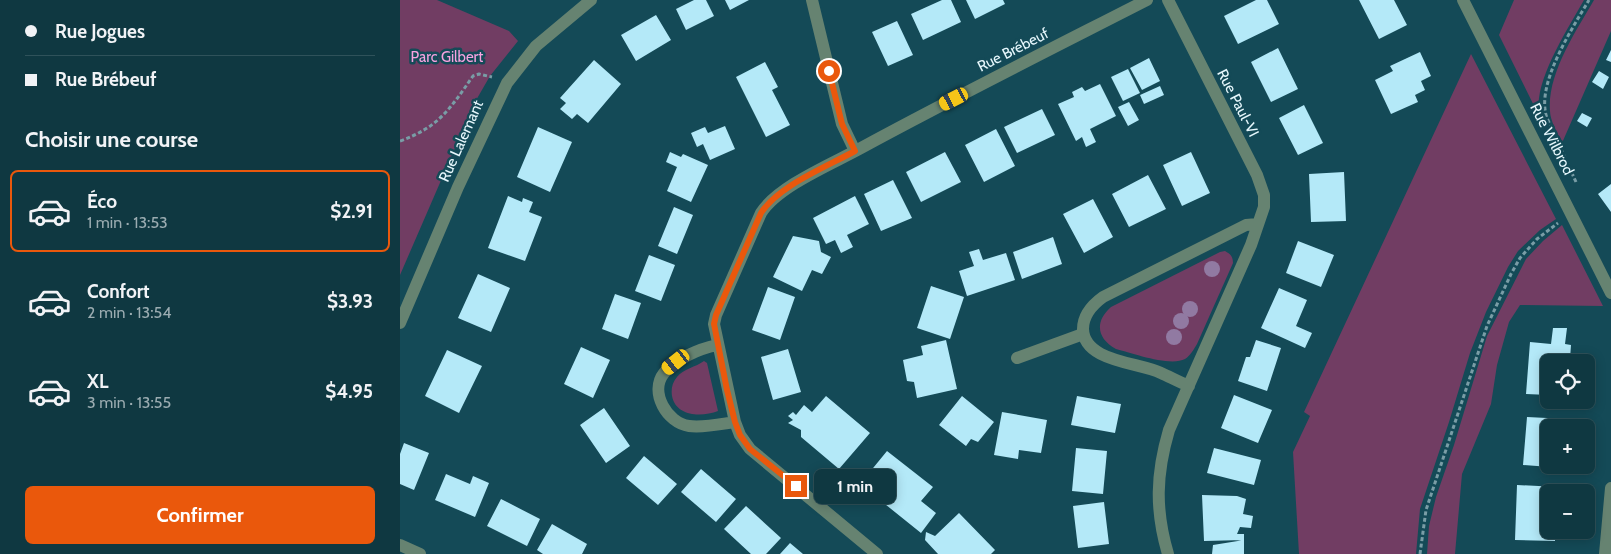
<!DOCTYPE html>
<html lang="fr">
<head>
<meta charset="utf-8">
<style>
  body { margin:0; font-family:Cabin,sans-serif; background:#183f48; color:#f1f3f6; height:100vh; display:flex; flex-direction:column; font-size:19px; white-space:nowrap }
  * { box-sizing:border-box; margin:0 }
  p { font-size:16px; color:#9bacb1 }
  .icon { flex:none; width:28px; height:28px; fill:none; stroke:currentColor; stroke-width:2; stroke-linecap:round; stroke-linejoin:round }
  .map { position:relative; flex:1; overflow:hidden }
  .side { display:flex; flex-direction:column; background:#0f3841; width:400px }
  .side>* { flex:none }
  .top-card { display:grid; align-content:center; height:110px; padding:0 25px; background:#0f3841 }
  .tools { position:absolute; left:1140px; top:354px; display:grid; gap:10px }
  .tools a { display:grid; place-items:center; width:55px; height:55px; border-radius:8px; background:#0f3841; box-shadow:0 2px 12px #0003,0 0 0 1px #2f525a; font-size:25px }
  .end { position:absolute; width:22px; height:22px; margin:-11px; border:6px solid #ea580c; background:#fff; box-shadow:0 0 0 2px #fff }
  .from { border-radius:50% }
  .bubble { position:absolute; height:35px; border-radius:8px; background:#0f3841; box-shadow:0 2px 12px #0003,0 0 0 1px #2f525a; font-size:16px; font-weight:700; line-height:35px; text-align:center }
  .car { position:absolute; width:15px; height:30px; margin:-15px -8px; border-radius:6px; box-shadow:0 0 4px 1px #0007; background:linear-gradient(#f5c518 24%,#345 0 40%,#f5c518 0 76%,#345 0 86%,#f5c518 0) }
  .top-card b { display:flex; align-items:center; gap:18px; height:48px; font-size:19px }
  .top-card b+b { border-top:1px solid #2f525a }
  .top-card i { width:12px; height:12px; background:#f1f3f6 }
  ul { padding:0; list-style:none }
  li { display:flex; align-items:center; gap:15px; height:82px; margin:0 10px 8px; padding:0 15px; border:2px solid transparent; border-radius:8px }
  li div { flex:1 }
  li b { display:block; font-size:19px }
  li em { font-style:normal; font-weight:700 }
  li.current { border-color:#ea580c }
  li>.icon { width:45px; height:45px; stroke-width:1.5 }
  h2 { padding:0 25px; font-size:22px; line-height:60px }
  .cta { display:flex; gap:10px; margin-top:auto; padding:10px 25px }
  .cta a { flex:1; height:58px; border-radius:8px; background:#ea580c; color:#fff; font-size:20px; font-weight:700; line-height:58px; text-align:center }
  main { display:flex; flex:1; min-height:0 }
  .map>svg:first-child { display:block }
  .green { fill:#713d63 }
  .building { fill:#b4e9f8 }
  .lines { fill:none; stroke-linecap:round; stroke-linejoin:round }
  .path { stroke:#799da6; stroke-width:3; stroke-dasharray:4 2.5; stroke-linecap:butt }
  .minor { stroke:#668371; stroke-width:12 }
  .tree { fill:#917aa2 }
  .route { stroke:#ea580c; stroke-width:6 }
  .labels { text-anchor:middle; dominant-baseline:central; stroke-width:5; stroke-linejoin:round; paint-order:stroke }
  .street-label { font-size:15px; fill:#e7f8fd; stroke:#144a57 }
  .park-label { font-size:15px; fill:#f7a2e0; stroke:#144a57 }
</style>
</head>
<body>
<main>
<section class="side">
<div class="top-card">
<b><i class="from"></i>Rue Jogues</b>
<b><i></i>Rue Brébeuf</b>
</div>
<h2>Choisir une course</h2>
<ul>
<li class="current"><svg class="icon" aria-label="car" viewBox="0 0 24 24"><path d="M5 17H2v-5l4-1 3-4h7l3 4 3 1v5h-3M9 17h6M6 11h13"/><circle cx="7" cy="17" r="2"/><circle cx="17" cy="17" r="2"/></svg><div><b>Éco</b><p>1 min · 13:53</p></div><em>$2.91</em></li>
<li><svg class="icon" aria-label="car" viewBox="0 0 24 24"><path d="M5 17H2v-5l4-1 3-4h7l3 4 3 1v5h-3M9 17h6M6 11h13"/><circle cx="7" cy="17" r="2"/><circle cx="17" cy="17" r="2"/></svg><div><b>Confort</b><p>2 min · 13:54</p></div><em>$3.93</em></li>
<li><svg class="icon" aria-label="car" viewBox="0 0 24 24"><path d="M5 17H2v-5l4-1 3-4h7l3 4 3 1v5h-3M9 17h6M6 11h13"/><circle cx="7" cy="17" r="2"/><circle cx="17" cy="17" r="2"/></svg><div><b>XL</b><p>3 min · 13:55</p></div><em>$4.95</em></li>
</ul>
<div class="cta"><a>Confirmer</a></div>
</section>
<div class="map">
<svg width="1211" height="554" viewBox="0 0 1211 554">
  <rect width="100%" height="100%" fill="#144a57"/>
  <path class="green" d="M0,0H37L109,31L118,41L90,76L75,102L0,275Z
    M1114,0H1184C1169,27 1135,79 1139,110C1140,117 1144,125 1147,132L1099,35Z
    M1194,0H1211V31L1162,143C1158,133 1150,121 1150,111C1147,74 1176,31 1194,0Z
    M1071,54L1156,219L1140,230L1118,251L1108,267L1086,312L1070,353L1049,422L1020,509L1016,554H899L893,452L910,416L904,412Z
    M1162,225L1203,306L1120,305L1109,322L1097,365L1091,404L1062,474L1055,554H1027L1029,526L1036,497L1054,445L1087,336L1126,259L1143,241Z
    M825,251C830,254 833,256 833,263L797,344C794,349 790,356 785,359C770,367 732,353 716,349C696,338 695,321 711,307L820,252Z
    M304,361L307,363L318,411C302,417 276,417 272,396C271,389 272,383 277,377C283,369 296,367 304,361Z"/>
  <path class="building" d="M294,0H306L314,16L286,30L276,9Z
    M325,0H349L330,10Z
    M542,0H551L561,22L523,40L511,14Z
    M566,0H603L605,4L575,19Z
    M856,0H867L879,24L838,44L824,16Z
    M959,0H994L1007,25L979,39Z
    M256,15L271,40L236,61L221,35Z
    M497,21L513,55L488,66L472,32Z
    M878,48L898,89L871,102L851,62Z
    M1211,50V62L1206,60Z
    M1020,52L1031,76L1021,81L1025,90L1015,95L1018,102L991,114L975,80L993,71L990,66Z
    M749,58L760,81L742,90L730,68Z
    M194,60L221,84L188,123L177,114L172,119L160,109L166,103L160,98Z
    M365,62L378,87L372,90L390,125L366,137L336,77Z
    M728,69L740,93L723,101L711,77Z
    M1199,71L1209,77L1203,89L1192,82Z
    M700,84L716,116L690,129L696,142L686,147L682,137L676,141L658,104L674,97L672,92L682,87L685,91Z
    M760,86L764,95L744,104L740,95Z
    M729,102L739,120L728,126L718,107Z
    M904,105L923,143L898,155L879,118Z
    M642,109L655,135L617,153L604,127Z
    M1182,113L1192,118L1187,127L1177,121Z
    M325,126L335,149L310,160L303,144L297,147L291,133L305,127L308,133Z
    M138,127L172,142L150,192L117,177Z
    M596,129L615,166L584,182L565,145Z
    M270,152L281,157L283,154L308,165L291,202L267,191L277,167L266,162Z
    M545,152L561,182L521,202L506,172Z
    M791,152L810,193L782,206L763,165Z
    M944,172L946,221L911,222L909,174Z
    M748,175L766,209L729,227L712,194Z
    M493,180L512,218L481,231L464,194Z
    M1211,184V212L1198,194Z
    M108,196L122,202L123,198L133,202L129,212L142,217L125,261L88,248Z
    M455,196L469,224L447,235L453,247L441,253L435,240L426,244L413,218Z
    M693,199L713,237L684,253L663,214Z
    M274,207L293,215L277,254L258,246Z
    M393,236L419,241L421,252L431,257L422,274L412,270L402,291L373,277Z
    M653,237L662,264L622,279L613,252Z
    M898,241L934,255L921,287L886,273Z
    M579,249L583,260L606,253L615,280L567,296L559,271L574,266L569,252Z
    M249,255L275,265L261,301L235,291Z
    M78,274L110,288L91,332L58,318Z
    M531,286L564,297L550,339L517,328Z
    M368,287L395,297L380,340L352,330Z
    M879,288L907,300L896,326L912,333L905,348L861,328Z
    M215,294L241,303L228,339L202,329Z
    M1153,328H1167L1165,344L1171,345L1170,359L1177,360L1176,362H1149V395L1126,394L1130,342L1151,344Z
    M546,340L557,389L517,398L514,382L507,381L503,360L523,355L521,346Z
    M856,340L881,348L867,391L838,381L846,357H850Z
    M181,347L210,360L193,398L164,384Z
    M388,349L401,392L373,400L361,357Z
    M47,350L82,366L59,413L25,396Z
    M834,395L872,410L858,443L821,428Z
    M426,396L470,433L439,469L401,437V430L388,423L393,420L388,416L393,412L396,415L404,405L412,412Z
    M562,396L594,422L578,442L571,439L566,446L539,425Z
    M677,396L721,404L715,433L671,425Z
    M204,408L230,446L206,463L180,425Z
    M602,412L647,420L641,453L619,450L618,459L594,455Z
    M1127,417L1167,419V428H1149V465H1164L1163,468L1123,465Z
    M4,443L29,453L14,490L0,484V454Z
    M676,448L707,451L703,494L672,491Z
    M814,448L861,460L854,485L807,473Z
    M487,451L533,487L521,501L536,513L521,533L460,484Z
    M244,456L277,484L258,505L226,478Z
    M301,469L336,499L316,522L281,492Z
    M46,474L70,484L73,476L89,483L75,517L35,500Z
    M1117,485L1158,487V492H1149V530H1155V541L1115,540Z
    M802,495L837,496L846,499L843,514L853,516L851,528L840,527L837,534H844V554H812L813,545L844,540L804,541Z
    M101,499L140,519L127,546L87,526Z
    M704,502L709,544L678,548L673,506Z
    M346,506L381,538L366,554H351L324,529Z
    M559,513L595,550L591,554H538L525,540L526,532L535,536Z
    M152,524L187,544L182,554H143L137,550Z
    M390,543L403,554H380Z"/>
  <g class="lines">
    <path class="path" d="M0,141C39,127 50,109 73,76L79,74L92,77
      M1176,182L1147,118C1135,85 1172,29 1189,0
      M1020,554L1026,510L1087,326L1111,274L1120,258L1137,239L1158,223"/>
    <path class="minor" d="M412,0L442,124L455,151
      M1063,0L1211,293
      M0,323L58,187L107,83L136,46L191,0
      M317,345C299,349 277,358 264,373C249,392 267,423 289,426C303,428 321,424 335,422
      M617,358L683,334
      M789,386C779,382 770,377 761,373C738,362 684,362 683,329C683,315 692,305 703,297L846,225L858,224
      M0,545L20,554
      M477,554L350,449L340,435L335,422L314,324L316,315L361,213C378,186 432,164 461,148C555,97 651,49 747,0
      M768,554C755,510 756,474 769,430L851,245L864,207V195L857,175L768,0
      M1205,554L1211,488"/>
  </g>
  <g class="tree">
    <circle cx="812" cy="269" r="8"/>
    <circle cx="790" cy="309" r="8"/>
    <circle cx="781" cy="321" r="8"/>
    <circle cx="774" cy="337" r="8"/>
  </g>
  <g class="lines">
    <path class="route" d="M396,486L350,449L340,435L335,422L327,390L314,324L316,315L361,213C378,186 426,167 455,151L442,124L429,71"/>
  </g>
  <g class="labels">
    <g class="street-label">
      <text transform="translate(613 50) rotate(-27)">Rue Brébeuf</text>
      <text transform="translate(838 103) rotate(63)">Rue Paul-VI</text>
      <text transform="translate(1152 139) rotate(63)">Rue Wilbrod</text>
      <text transform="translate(61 141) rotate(-66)">Rue Lalemant</text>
    </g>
    <g class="park-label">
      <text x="47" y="57">Parc Gilbert</text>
    </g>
  </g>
</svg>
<div class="tools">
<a><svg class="icon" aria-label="locate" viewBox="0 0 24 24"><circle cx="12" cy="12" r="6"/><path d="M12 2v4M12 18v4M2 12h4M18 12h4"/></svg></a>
<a>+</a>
<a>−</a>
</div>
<i class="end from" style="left:429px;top:71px"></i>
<i class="end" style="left:396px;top:486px"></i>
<div class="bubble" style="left:414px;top:469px;width:82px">1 min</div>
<i class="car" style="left:554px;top:99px;rotate:243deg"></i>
<i class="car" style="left:276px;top:362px;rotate:232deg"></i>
</div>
</main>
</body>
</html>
